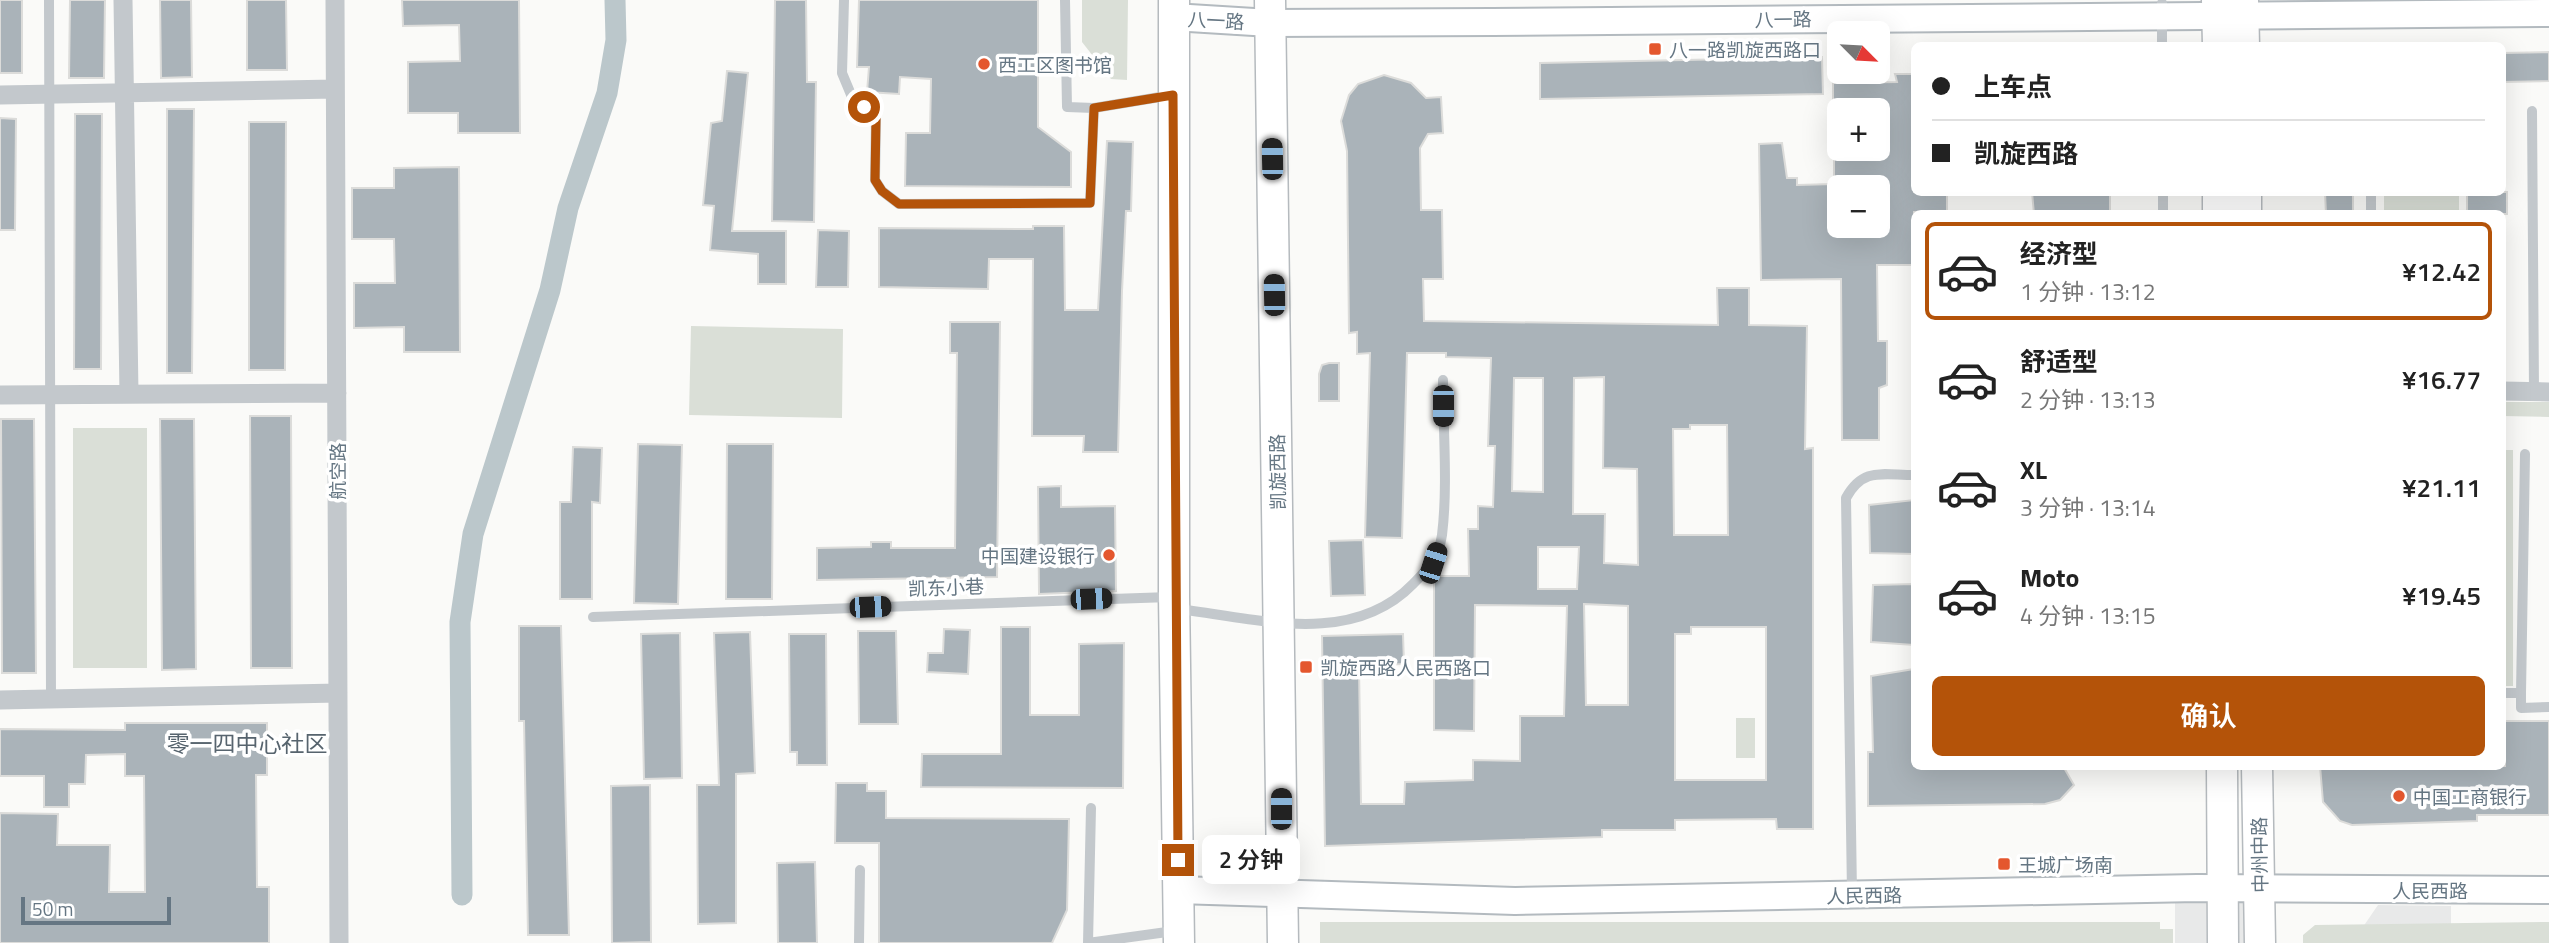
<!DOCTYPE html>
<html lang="zh">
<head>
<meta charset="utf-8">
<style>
  body { margin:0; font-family:"Titillium Web","Noto Sans SC",sans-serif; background:#f2f2f2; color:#222; height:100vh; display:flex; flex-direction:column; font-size:26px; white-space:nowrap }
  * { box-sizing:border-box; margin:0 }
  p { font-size:23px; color:#767676 }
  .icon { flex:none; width:38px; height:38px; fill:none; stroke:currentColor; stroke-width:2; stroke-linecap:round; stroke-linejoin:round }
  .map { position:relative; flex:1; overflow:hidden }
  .side { position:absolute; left:1911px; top:210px; width:595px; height:560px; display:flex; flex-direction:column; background:#fff; border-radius:10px; box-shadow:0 7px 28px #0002 }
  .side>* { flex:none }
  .banner { position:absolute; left:1911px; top:42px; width:595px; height:154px; border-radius:10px; box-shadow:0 7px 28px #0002; display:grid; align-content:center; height:154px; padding:0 21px; background:#fff }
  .needle { width:46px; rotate:114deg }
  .controls { position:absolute; left:1827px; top:21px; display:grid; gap:14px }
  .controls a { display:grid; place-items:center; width:63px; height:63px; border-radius:10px; background:#fff; box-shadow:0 7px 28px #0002; font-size:35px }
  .scale { position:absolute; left:21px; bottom:18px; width:150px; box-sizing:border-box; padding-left:7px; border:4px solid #657683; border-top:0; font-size:19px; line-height:24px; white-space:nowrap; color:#657683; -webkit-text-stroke:5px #fff; paint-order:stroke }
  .end { position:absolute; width:32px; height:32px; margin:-16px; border:9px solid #b45309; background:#fff; box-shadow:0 0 0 4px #fff }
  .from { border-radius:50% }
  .bubble { position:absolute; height:49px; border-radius:10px; background:#fff; box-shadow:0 7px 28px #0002; font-size:23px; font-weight:600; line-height:49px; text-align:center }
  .car { position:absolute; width:21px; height:42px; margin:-21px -10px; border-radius:9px; box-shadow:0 0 5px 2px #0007; background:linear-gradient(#222 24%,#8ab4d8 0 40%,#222 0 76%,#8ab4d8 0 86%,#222 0) }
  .banner b { display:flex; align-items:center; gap:24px; height:66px; font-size:26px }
  .banner b+b { border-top:2px solid #e0e0e0 }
  .banner i { width:18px; height:18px; background:#222 }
  ul { padding:12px 0 0; list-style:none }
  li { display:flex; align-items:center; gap:21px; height:98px; margin:0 14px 10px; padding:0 7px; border:4px solid transparent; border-radius:10px }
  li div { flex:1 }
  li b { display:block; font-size:26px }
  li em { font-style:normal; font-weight:600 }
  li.on { border-color:#b45309 }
  li>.icon { width:63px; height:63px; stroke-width:1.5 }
  .cta { display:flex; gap:14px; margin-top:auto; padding:14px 21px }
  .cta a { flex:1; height:80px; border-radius:10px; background:#b45309; color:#fff; font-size:28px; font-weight:600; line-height:80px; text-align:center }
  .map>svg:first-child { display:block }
  .built { fill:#e8e9e9 }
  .green { fill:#dadfd7 }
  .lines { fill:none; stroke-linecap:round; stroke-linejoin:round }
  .canal { stroke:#bbc7cb; stroke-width:21 }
  .building { fill:#aab3b9; stroke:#dcdcda; stroke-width:2; fill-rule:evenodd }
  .secondary-casing { stroke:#b3babf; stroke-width:30 }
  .primary-casing { stroke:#b5babe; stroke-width:33 }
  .lane { stroke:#c3c8cc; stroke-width:10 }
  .street { stroke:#c3c8cc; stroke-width:19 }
  .secondary { stroke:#fff; stroke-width:26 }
  .primary { stroke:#fff; stroke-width:30 }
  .route { stroke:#b45309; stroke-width:9 }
  .poi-dot { fill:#e4572e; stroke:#fff; stroke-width:2.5 }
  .labels { text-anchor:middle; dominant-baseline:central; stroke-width:7; stroke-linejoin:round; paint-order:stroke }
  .street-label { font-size:19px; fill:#657683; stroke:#fff }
  .poi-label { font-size:19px; fill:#657683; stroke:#fff; text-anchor:start }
  .quarter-label { font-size:23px; fill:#57646e; stroke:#fff }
</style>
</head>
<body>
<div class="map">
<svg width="2549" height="943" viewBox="0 0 2549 943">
  <rect width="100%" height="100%" fill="#fafaf8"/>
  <path class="built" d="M2250,889V943H2175V890Z
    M2378,905L2451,906V927L2352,943Z"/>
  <path class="green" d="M1082,0H1128L1127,80L1111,79L1082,42Z
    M2384,193H2459V213H2384Z
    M691,326L843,329L842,418L689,415Z
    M2502,402H2549V417L2503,416Z
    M73,428H147V668H73Z
    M2503,450H2513V686H2502Z
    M1736,718H1755V758H1736Z
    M1320,922H2160V929H2173V943H1320Z
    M2549,922V943H2303V935L2315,925Z"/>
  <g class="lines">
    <path class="canal" d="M462,895L460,622L473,534L550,290L568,208L607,93L616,40L615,0"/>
  </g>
  <path class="building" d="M0,0H22V73H0Z
    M70,0H105L104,78H69Z
    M160,0H191L192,77L161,78Z
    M247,0H286L287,70H247Z
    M402,0H519L520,133H458V113H408V62L460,61L459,25L403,26Z
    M775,0H806L807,82H816L814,222L772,221Z
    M859,0H1038V127L1071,152V187L905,186L906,133H930L931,79L900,77L899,94L867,92L869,67H857Z
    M2549,52V81L2502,82V53Z
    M1822,57L1823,94L1540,99V63Z
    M727,71L748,73L732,231H786V284H758V254L710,250L714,206L703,205L711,123L722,121Z
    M1895,74H1914V192H1947V212H1914V265H1877L1878,341H1887V385L1879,388V440H1842L1841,279L1761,280L1759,144L1782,143L1787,178H1797V185L1834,184V149H1878V110H1833V83L1897,82ZM1839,187H1878V235H1839Z
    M1384,75L1411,83L1426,98L1441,97L1443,133L1428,134L1420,148L1421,210H1442L1443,279H1423L1424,321L1718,325L1717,288H1749V325L1807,326L1805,449L1813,448V829H1777L1776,819L1675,820V830H1602V837L1325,846L1322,636L1403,634L1404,664L1359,665L1361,804H1404L1405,782L1473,780V760L1520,761V716H1564L1567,606L1475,605L1474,731L1434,730V576H1469L1468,529H1478V506L1493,507L1495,446H1488L1491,358L1446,357V353H1407L1402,538L1365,537L1370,353L1357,354V332L1349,333L1347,151L1341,121L1349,95L1358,84ZM1604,377L1603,468L1637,469L1638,565L1604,563L1605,514H1573L1574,378ZM1514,378H1543V492L1512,491ZM1690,425H1727L1728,535H1674L1673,429H1690ZM1538,547H1579L1577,589H1538ZM1584,604L1628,606V705H1586ZM1691,627H1766V780H1675V634H1691Z
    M167,109H194L192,373H167Z
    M75,114H102L101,369H74Z
    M0,118L16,119L15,230H0Z
    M249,122H286L285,370H249Z
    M1107,141L1133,142L1131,211H1126L1122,291L1118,452H1083L1084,436H1032L1033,259H989L988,289L879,287V228L1033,229V226H1064L1065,310H1098Z
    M459,167L460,352H404V327L354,328V283H395L394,239H352V188H394V168Z
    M2032,192H2110V214H2034Z
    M2325,192H2353V214H2326Z
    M2467,192H2507V214H2467Z
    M818,230L849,231L848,287H816Z
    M950,322H1000L997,577L817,580V548L871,547V542H891V548H955L957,353H950Z
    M1329,363H1339V401H1319V374L1322,365Z
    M250,416H291L292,668H251Z
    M1,419H34L36,673H2Z
    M160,419H194L196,669L162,670Z
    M638,444L682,445L678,604L634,603Z
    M727,444H773L772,599H726Z
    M573,447L602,448L600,503L592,502V599H560V502H571Z
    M1061,486V507L1115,506L1116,591L1039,594L1038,487Z
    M1914,500V554L1870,553L1869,505Z
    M1363,540L1365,595L1331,596L1329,541Z
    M1914,584V645L1871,642L1873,585Z
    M519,626H561L569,935H528L524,721H519Z
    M1001,627H1030V715H1079V644L1124,643L1123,788L921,787L922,754H1001Z
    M944,629L970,630L968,674L927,672L928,653H943Z
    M858,631H896L898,724H859Z
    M750,632L755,773L736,774V923L698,924L697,785H719L714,633Z
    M680,633L682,778L644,779L641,634Z
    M789,634H826L827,765H797V752H790Z
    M1914,669V766H2063L2074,785L2060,800L2045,804L1868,806V752H1873L1871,676Z
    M2504,721H2549V815H2477V821L2352,825L2340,821L2323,802L2320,766H2505Z
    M125,723H267V775H256L257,887H269V943H0V813L58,814L57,845H110L109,892H145L144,776H125V754L86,755L85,784H69V807H44V776H0V729L125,730Z
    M836,783H867V791H886V818L1069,819L1067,910L1052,943H879V843H835Z
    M650,785L651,942L612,943L611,786Z
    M815,862L817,943H778L777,863Z"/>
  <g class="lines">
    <defs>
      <path id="secondary" d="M1173,17L1270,23L1492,22L2549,13
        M1178,890L1515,901L2197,888L2549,890"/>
      <path id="primary" d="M1174,0V596L1179,943
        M1270,0L1283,943
        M2217,0L2218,46
        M2243,0L2244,46
        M2218,192V214
        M2246,192V214
        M2222,766L2223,943
        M2257,766L2260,943"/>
    </defs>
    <use href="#secondary" class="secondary-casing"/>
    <use href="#primary" class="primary-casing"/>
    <path class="lane" d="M49,0L51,699
      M844,0L842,73L852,97L876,118L875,180L882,191L899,204L1090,203L1094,108
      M1065,0L1067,107L1094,108L1172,95
      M2162,46V3
      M2532,111L2534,391
      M2163,192V214
      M2371,214V192
      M1178,609C1255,618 1351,648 1413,584C1427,570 1439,557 1442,535C1448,486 1443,430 1443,380
      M593,617L1170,597
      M2502,693H2521L2525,454
      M2521,693V708L2549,707
      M1852,893L1846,498C1863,467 1882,475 1914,475
      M859,943L860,870
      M1088,943L1091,808
      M1088,943L1174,931"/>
    <path class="street" d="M123,0L129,394
      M335,0L339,943
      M0,95L335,89
      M2502,391L2549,392
      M0,395L337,393
      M0,700L338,693"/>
    <use href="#secondary" class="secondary"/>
    <use href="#primary" class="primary"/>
  </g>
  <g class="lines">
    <path class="route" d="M864,107L876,118L875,180L882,191L899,204L1090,203L1094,108L1173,95L1178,860"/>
  </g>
  <g class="poi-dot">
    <rect x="1648" y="42" width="14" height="14" rx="3.5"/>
    <circle cx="984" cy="64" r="7"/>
    <circle cx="1109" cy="555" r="7"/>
    <rect x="1299" y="660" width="14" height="14" rx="3.5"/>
    <circle cx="2399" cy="796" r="7"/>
    <rect x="1997" y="857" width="14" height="14" rx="3.5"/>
  </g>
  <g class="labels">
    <g class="street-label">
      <text transform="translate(1783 19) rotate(-1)">八一路</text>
      <text transform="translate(1216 20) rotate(3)">八一路</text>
      <text transform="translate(337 471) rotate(-90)">航空路</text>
      <text transform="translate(1277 472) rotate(-91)">凯旋西路</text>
      <text transform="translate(946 587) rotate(-2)">凯东小巷</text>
      <text transform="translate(2259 855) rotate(-91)">中州中路</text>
      <text x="2430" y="890">人民西路</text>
      <text transform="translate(1864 895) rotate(-1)">人民西路</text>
    </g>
    <g class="poi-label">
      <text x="1669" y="49">八一路凯旋西路口</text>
      <text x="998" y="64">西工区图书馆</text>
      <text x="1095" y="555" text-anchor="end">中国建设银行</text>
      <text x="1320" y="667">凯旋西路人民西路口</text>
      <text x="2413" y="796">中国工商银行</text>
      <text x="2018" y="864">王城广场南</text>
    </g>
    <g class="quarter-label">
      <text x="247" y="743">零一四中心社区</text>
    </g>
  </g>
</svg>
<div class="controls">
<a><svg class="needle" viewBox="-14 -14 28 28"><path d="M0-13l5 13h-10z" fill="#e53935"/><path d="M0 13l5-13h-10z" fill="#767676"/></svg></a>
<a>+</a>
<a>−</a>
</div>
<div class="scale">50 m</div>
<i class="end from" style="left:864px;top:107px"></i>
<i class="end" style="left:1178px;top:860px"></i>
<div class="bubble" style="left:1202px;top:835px;width:98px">2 分钟</div>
<i class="car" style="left:1272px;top:159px;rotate:359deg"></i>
<i class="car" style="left:1274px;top:295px;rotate:359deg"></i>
<i class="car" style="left:1443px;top:406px;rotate:180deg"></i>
<i class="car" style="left:1433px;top:563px;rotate:18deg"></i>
<i class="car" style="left:1091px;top:599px;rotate:88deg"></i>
<i class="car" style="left:870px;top:607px;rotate:88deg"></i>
<i class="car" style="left:1281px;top:809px;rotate:0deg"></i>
<div class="banner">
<b><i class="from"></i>上车点</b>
<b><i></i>凯旋西路</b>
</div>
<section class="side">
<ul>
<li class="on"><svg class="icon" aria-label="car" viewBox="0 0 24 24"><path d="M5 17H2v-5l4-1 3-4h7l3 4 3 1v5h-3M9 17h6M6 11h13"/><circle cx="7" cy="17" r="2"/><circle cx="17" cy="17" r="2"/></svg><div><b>经济型</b><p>1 分钟 · 13:12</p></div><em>¥12.42</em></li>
<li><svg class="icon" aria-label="car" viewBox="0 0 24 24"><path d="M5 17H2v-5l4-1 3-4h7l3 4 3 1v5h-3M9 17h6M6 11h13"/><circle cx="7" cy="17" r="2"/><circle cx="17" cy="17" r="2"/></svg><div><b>舒适型</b><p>2 分钟 · 13:13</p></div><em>¥16.77</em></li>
<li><svg class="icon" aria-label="car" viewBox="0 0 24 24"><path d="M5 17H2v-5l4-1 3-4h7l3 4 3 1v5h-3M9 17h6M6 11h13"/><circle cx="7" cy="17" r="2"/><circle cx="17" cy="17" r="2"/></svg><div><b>XL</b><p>3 分钟 · 13:14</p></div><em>¥21.11</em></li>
<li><svg class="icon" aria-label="car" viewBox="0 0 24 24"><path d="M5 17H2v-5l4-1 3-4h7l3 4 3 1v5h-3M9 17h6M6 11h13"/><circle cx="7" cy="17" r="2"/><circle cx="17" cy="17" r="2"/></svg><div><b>Moto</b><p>4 分钟 · 13:15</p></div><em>¥19.45</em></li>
</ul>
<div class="cta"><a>确认</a></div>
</section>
</div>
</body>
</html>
